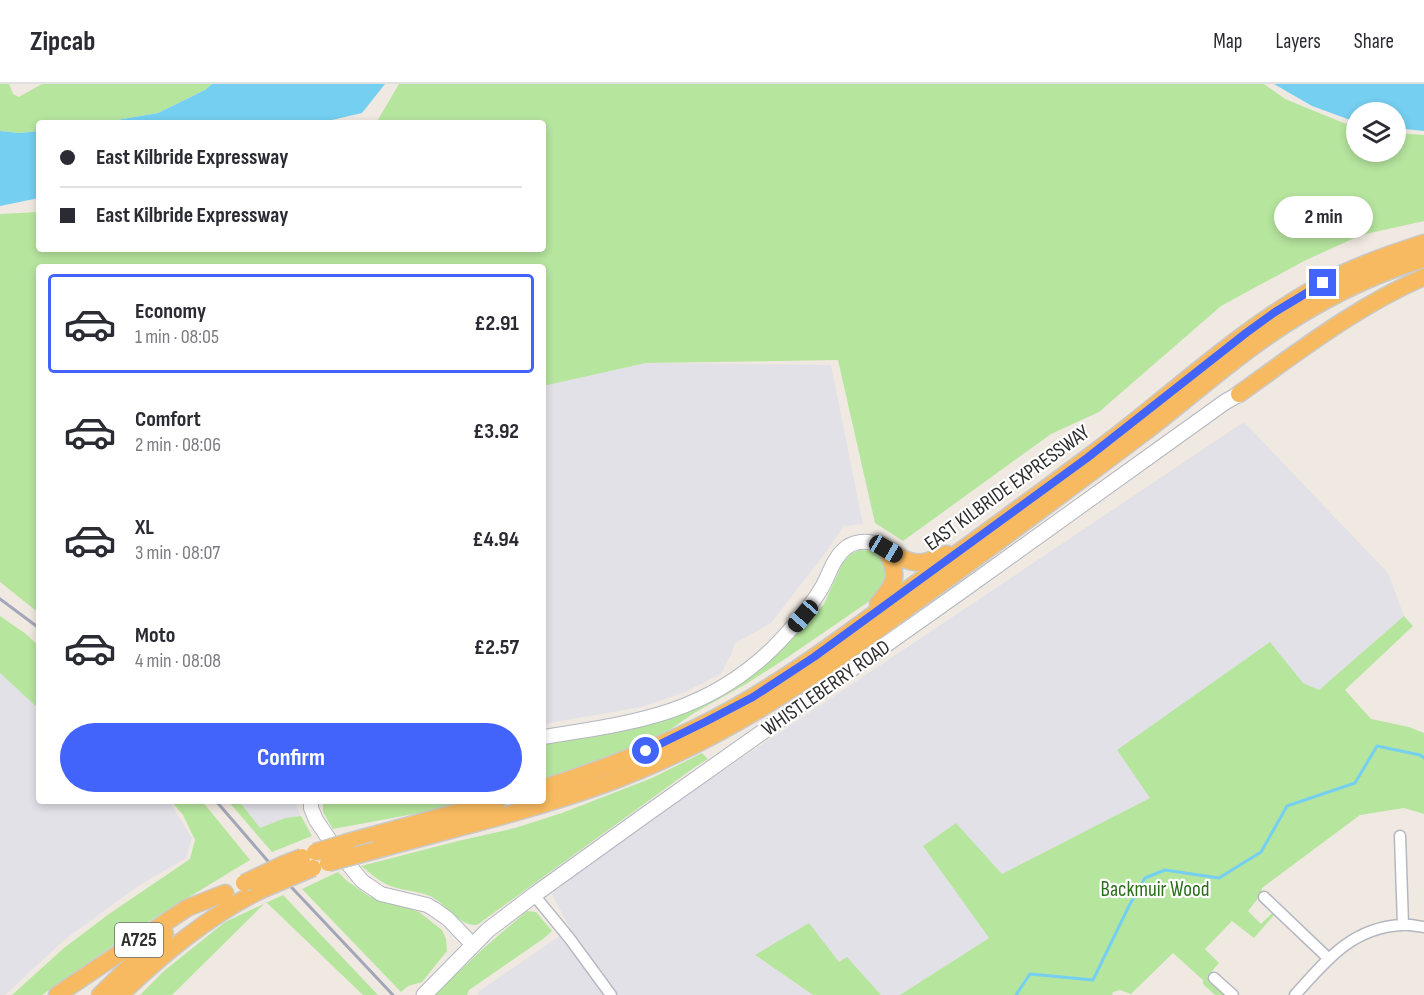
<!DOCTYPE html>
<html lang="en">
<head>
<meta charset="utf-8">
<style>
  body { margin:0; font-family:"Sofia Sans Condensed",sans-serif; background:#f2f2f3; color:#2b2b33; height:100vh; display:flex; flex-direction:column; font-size:22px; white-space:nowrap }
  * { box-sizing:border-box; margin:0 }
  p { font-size:20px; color:#7c7c81 }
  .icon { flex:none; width:33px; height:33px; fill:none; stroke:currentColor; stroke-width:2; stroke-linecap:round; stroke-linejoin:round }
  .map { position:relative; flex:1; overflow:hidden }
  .sheet { position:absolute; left:36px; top:180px; width:510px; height:540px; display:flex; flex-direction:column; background:#fff; border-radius:6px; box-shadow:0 3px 9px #0003 }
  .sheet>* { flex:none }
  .banner { position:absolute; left:36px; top:36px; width:510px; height:132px; border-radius:6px; box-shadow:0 3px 9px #0003; display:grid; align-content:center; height:132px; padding:0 24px; background:#fff }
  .fabs { position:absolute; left:1346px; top:18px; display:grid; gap:12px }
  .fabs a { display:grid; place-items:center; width:60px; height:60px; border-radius:50%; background:#fff; box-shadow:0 3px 9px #0003; font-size:30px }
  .end { position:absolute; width:27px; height:27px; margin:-14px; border:8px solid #4264fb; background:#fff; box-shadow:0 0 0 3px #fff }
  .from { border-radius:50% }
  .bubble { position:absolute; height:42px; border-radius:21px; background:#fff; box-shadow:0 3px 9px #0003; font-size:20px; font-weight:700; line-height:42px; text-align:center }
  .car { position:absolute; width:18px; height:36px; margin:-18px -9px; border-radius:8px; box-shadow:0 0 4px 2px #0007; background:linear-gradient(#222 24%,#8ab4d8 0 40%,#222 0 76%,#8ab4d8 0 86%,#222 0) }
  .banner b { display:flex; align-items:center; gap:21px; height:57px; font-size:22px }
  .banner b+b { border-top:2px solid #e1e1e2 }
  .banner i { width:15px; height:15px; background:#2b2b33 }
  ul { padding:10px 0 0; list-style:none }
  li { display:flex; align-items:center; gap:18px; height:99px; margin:0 12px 9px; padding:0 12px; border:3px solid transparent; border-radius:6px }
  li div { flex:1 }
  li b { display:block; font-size:22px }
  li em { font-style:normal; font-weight:700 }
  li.selected { border-color:#4264fb }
  li>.icon { width:54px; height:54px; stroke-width:1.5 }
  .action { display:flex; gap:12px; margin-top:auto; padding:12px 24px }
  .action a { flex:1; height:69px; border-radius:36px; background:#4264fb; color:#fff; font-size:24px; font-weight:700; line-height:69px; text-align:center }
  header { display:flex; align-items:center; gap:36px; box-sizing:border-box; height:84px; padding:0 30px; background:#fff; border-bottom:2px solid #e1e1e2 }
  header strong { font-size:28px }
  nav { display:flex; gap:33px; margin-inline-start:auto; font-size:21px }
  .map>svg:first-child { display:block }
  .industrial { fill:#e3e1e8 }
  .green { fill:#b6e59e }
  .water { fill:#75cff0 }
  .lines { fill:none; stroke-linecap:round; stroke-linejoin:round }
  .stream { stroke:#75cff0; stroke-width:3 }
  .minor-casing { stroke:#b4b7c1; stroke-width:13 }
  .tertiary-casing { stroke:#b4b7c1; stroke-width:16 }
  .secondary-casing { stroke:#b4b7c1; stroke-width:17 }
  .trunk-casing { stroke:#c9c9c9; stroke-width:19 }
  .minor { stroke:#fff; stroke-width:10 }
  .tertiary { stroke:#fff; stroke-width:14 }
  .secondary { stroke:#fff; stroke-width:15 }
  .trunk { stroke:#f8ba60; stroke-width:16 }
  .rail { stroke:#a3a6b8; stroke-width:3 }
  .trunk-bridge-casing { stroke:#c9c9c9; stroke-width:19; stroke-linecap:butt }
  .trunk-bridge { stroke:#f8ba60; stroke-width:16 }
  .route { stroke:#4264fb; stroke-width:8 }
  .labels { text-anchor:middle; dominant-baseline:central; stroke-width:4.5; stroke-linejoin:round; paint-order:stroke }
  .shield { fill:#fff; stroke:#6d6d6d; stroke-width:1.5 }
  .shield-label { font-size:20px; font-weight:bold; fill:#2e2e2e }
  .street-label { font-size:21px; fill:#2e2e2e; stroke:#fff }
  .park-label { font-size:21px; fill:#2c6e1b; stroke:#fff }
</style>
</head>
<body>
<header>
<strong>Zipcab</strong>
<nav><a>Map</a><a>Layers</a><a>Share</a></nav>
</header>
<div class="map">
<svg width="1424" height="911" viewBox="0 0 1424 911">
  <rect width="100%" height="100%" fill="#efe9e1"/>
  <path class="industrial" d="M646,279L831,281L863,440L844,442L826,468L771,539L734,560L733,566L721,590L685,608L641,623L543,640V302Z
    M1244,338L1388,489L1404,532L1319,606L1303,599L1117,666L1151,714L1002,790L956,739L924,763L989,854L900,911H881L848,874L839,878L755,871L813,911H478V908L570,845L552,810L613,760Z
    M0,547L39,578V717H169L192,754L186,774L138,802L63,857L5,911H0Z
    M239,717H295L298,727L301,732L285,734L260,744Z"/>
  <path class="green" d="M0,0H9L13,10L19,13L42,0H212L205,6L158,29L99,39H39V47L19,49L0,47Z
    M399,0H1264L1285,15L1356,44V68H1395V49L1424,51V137L1361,151L1304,177L1221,222L1099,328L1051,350L903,457L875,439L838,276L646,279L543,302V183H39V529L0,498V130L39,128V165H543V39H376Z
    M860,466L871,467L881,472L888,490L883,506L871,516L788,573L746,600L694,629L668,647L631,664L543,695V659L612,647L763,581L804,542L824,520L843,478L851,470Z
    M0,532L26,550L39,562V625L0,589Z
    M1404,532L1413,542L1345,606L1371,635L1409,643L1424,649V730L1404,724L1360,731L1262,804L1260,812L1248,827L1261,840L1273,828L1275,830L1254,854L1232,837L1205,865L1219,879L1207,893L1226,911H1215L1203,900V896L1173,869L1131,910L1120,906L1113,908L1112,911H900L989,854L923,762L956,739L1002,790L1150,714L1117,666L1270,558L1303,599L1319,606Z
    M702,669L708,675L695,683L477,841C460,843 444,818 430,812C415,806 398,807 384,799C376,795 368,787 361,782L458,757L515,744L562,729L652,694Z
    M171,717H202L250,776L143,841L42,911H12L64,864L109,830L190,775L195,756L183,731Z
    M228,717H239L260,744L285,734L301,732L312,752L272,768Z
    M323,717H470L419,729L333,745L323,728Z
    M338,788L347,797L370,813L394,819L419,828L442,846L446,855L447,867L422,898L408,902L401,908L302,805Z
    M283,811L378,911H363L266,818L172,911H140L164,887L225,838Z
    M527,827L536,828L552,847L543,855L469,906L467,911H434L485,863Z
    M809,839L839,878L847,873L881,911H813L755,871Z"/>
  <path class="water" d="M212,0H385L362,29L319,39H99L158,29L205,6Z
    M1274,0H1424V47L1395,44V28H1356V38L1312,22Z
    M0,47L19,49L39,47V114L0,122Z"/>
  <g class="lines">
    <path class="stream" d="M1016,911L1030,890L1093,896L1129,822L1145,794L1165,786L1219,794L1261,768L1287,722L1355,699L1377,662L1420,671L1424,674"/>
    <defs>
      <path id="minor" d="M1400,752L1403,841
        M534,811L570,855L611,911
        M1264,813L1328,874
        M1214,894L1233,911
        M1295,911C1326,877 1351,844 1401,841C1408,840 1416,842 1424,843"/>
      <path id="tertiary" d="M543,653C631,639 704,631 772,565C790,547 807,528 821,505C829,492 833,473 847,463C857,456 870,457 882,461
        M311,717V724L316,736L335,764L362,797L381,810L427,821L434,825L448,835L473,861"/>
      <path id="secondary" d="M424,911L488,846L534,811L648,729L963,506L1225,318L1239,310"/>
      <path id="trunk" d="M1239,310C1298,268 1357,222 1424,193
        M882,461C895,470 911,483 928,477C934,475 940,472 947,470
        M878,520C897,496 899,493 886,465
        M543,704C616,681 688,652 754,612C814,576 869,533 926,492C989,446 1053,400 1116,352C1183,300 1247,241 1322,200C1354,182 1389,170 1424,159
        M348,758L498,717
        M376,766C452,745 530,727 605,700C679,673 750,634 815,590C851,566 885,540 920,515C994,461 1068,406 1141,351C1178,323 1213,292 1251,264C1304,225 1361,194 1424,175
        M57,911L187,824L225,809
        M100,911L141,871L165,850
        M120,911C163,870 206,834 259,807"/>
    </defs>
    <use href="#minor" class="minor-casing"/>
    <use href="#tertiary" class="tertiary-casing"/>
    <use href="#secondary" class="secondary-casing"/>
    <use href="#trunk" class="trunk-casing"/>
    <use href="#minor" class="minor"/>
    <use href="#tertiary" class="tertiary"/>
    <use href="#secondary" class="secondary"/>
    <use href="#trunk" class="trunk"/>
    <path class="rail" d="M0,515L39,544
      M216,717L279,790L393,911"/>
    <defs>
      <path id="trunk-bridge" d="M315,768L348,758
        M328,779L376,766
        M244,799L284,780L302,773
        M259,807L313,784"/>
    </defs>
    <use href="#trunk-bridge" class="trunk-bridge-casing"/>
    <use href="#trunk-bridge" class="trunk-bridge"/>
  </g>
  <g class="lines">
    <path class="route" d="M646,667L705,638L753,613L814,573L1087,374L1246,249L1275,228L1323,199"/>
  </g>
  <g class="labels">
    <rect class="shield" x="115" y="839" width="48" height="34" rx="4.5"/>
    <g class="shield-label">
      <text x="139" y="856">A725</text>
    </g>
    <g class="street-label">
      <text transform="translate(1007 404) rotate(-36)">EAST KILBRIDE EXPRESSWAY</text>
      <text transform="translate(826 604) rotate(-35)">WHISTLEBERRY ROAD</text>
    </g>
    <g class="park-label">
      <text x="1155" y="805">Backmuir Wood</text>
    </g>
  </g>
</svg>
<div class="fabs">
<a><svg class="icon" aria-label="layers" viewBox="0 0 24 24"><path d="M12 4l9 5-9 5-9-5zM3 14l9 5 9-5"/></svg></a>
</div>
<i class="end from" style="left:646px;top:667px"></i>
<i class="end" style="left:1323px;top:199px"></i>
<div class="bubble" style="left:1274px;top:112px;width:99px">2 min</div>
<i class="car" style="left:886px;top:465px;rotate:120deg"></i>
<i class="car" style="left:803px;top:532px;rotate:221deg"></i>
<div class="banner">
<b><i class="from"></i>East Kilbride Expressway</b>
<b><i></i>East Kilbride Expressway</b>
</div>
<section class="sheet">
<ul>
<li class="selected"><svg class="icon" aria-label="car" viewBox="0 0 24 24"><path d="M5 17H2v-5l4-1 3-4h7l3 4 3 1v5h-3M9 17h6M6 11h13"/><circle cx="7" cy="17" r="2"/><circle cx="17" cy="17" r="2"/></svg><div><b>Economy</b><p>1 min · 08:05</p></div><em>£2.91</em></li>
<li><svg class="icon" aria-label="car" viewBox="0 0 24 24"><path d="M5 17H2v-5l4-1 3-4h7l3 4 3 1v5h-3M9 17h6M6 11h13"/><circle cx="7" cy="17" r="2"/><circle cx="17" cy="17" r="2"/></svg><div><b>Comfort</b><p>2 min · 08:06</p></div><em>£3.92</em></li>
<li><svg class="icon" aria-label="car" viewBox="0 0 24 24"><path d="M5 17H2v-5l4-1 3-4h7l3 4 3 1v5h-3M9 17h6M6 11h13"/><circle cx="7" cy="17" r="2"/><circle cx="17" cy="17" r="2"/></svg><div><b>XL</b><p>3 min · 08:07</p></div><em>£4.94</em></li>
<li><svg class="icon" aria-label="car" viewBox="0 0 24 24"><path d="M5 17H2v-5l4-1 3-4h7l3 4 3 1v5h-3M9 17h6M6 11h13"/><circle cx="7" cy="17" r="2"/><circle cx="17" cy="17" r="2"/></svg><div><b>Moto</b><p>4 min · 08:08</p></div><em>£2.57</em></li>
</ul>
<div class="action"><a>Confirm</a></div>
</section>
</div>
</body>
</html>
